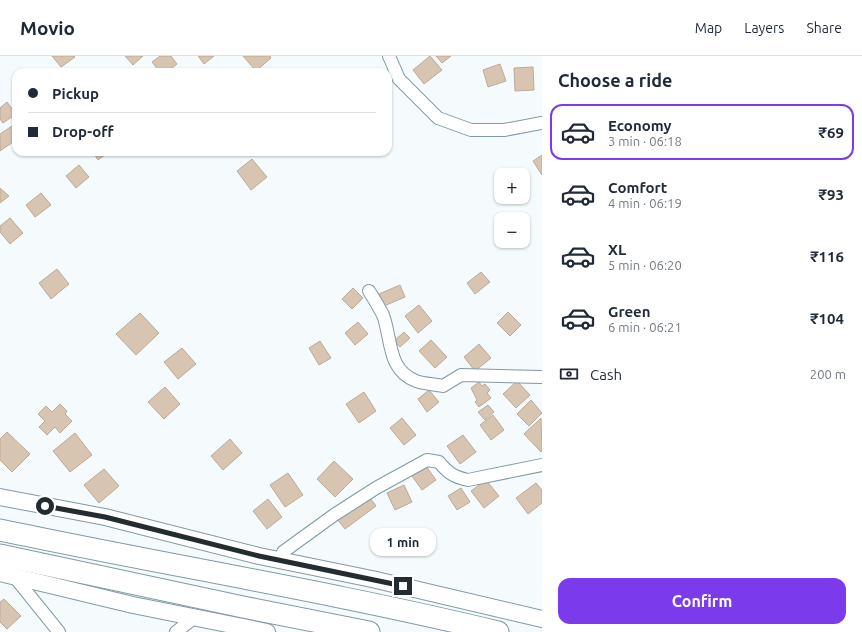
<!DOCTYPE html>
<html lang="en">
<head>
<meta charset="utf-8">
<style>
  body { margin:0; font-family:Ubuntu,sans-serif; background:#f2f2f3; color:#1f2937; height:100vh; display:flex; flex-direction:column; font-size:15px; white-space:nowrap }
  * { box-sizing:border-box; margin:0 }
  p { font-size:13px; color:#747a83 }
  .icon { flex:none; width:22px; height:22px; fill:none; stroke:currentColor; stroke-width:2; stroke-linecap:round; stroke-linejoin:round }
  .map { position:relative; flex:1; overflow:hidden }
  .drawer { display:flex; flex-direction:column; background:#fff; width:320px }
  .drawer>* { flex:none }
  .hud { position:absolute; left:12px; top:12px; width:380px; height:88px; border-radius:12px; box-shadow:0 1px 3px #0004; display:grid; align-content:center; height:88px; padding:0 16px; background:#fff }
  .fabs { position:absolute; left:494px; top:112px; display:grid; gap:8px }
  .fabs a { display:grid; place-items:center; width:36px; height:36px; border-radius:8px; background:#fff; box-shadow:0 1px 3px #0004; font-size:20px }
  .end { position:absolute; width:18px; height:18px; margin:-9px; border:5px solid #222c31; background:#fff; box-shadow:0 0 0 2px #fff }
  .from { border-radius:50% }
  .bubble { position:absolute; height:28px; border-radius:12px; background:#fff; box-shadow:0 1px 3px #0004; font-size:13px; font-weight:600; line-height:28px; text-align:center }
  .hud b { display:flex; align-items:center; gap:14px; height:38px; font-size:15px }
  .hud b+b { border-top:1px solid #e0e1e3 }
  .hud i { width:10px; height:10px; background:#1f2937 }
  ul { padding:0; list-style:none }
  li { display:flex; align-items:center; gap:12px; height:56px; margin:0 8px 6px; padding:0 8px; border:2px solid transparent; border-radius:12px }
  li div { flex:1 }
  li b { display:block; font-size:15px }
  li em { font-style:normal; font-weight:600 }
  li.active { border-color:#7c3aed }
  li>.icon { width:36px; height:36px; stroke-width:1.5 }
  h2 { padding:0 16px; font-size:18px; line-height:48px }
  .pay { display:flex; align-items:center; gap:10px; height:44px; padding:0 16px; font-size:15px }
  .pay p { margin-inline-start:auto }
  .action { display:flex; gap:8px; margin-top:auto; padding:8px 16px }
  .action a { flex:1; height:46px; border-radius:12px; background:#7c3aed; color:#fff; font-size:16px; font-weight:600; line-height:46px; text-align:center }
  header { display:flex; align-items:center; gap:24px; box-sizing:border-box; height:56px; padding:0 20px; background:#fff; border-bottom:1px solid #e0e1e3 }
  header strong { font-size:19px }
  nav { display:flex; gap:22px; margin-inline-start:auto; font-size:14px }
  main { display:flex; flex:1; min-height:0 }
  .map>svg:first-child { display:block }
  .building { fill:#d7c4b1; stroke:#bcaa97 }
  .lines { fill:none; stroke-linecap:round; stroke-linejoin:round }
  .street-casing { stroke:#809aa5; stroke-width:14 }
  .secondary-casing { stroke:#809aa5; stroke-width:18 }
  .highway-casing { stroke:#809aa5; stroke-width:23 }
  .street { stroke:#fff; stroke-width:12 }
  .secondary { stroke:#fff; stroke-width:16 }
  .highway { stroke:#fff; stroke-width:21 }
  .route { stroke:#222c31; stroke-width:5 }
</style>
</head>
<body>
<header>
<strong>Movio</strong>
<nav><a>Map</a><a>Layers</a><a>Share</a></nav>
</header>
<main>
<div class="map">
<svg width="542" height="576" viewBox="0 0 542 576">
  <rect width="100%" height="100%" fill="#f5fbfd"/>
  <path class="building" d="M52,0H74L75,1L61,11Z
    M125,0H143L133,9Z
    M160,0H171L177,8L167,16H160L152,6Z
    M198,0H214L204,8Z
    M243,0H270L271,2L256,15Z
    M430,0L442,14L424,28L413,14Z
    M436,0H451L442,7Z
    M500,8L506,25L488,31L483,14Z
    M533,11L534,34L515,35L514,12Z
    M7,46L16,58L3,67L0,63V52Z
    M12,70L16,76V84L0,95V78Z
    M93,96H109L98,104Z
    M542,99V119L533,105Z
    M252,103L267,121L251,134L237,115Z
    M79,109L89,121L76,132L66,120Z
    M0,132L9,140L0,147Z
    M41,137L51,149L35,161L26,149Z
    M517,157L522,163H510Z
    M10,162L23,177L10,188L0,176V170Z
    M57,213L69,228L51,243L39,227Z
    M481,216L490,226L475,238L467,227Z
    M400,229L405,241L384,250L379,238Z
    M353,232L363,242L352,253L342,243Z
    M419,249L432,265L418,277L405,260Z
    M508,256L521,269L510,280L497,267Z
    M140,257L159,277L136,299L116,278Z
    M358,266L368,278L355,289L345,277Z
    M404,276L410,282L400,291L394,285Z
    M431,284L447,301L435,312L419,295Z
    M320,285L331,302L319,309L309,292Z
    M479,288L491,302L475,315L464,301Z
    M182,292L196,308L178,323L164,306Z
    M517,325L530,339L516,352L503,338Z
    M479,326L482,330L485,328L490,334L487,337L491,342L479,351L475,346L477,344L471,332Z
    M165,331L180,348L164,363L148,346Z
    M429,334L439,346L427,356L418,343Z
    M364,336L376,355L359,367L346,348Z
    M531,344L542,357L529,370L517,358Z
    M60,348L67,355L65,358L72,365L60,377L55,371L47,379L39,371L45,365L38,358L46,350L52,356Z
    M488,349L494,356L485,364L478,356Z
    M493,359L504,374L491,384L480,369Z
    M402,362L416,379L404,389L390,372Z
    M541,362L542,394L541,396L524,378Z
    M7,376L30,398L12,416L0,404V383Z
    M75,377L92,399L70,416L53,395Z
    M463,379L476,396L460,408L447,390Z
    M230,383L242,397L223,414L211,400Z
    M334,405L353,423L335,441L317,423Z
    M426,410L436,424L422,434L412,420Z
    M104,413L119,430L99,447L84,429Z
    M288,417L303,439L285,451L270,429Z
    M486,424L499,440L484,452L471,435Z
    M536,427L542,434V447L528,458L516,442Z
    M404,429L412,446L395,454L387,437Z
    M461,432L470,446L457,454L448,440Z
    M368,439L376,450L345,473L337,463Z
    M268,443L282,461L267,473L253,455Z
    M4,543L21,560L7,573L0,566V546Z"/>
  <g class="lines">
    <defs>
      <path id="street" d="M389,0L399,23L438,62L471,74H504L542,67
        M369,235C374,243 379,251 383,259C392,283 387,314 416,325C424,328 435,328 443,330L461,319L542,321
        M283,496L334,459L376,432L427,404L439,406C448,417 454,421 468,424L542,409
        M13,519L59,576
        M176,576L195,561"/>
      <path id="secondary" d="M0,441L105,461L259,500L372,523L542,563
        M0,517L133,549L267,576"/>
      <path id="highway" d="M0,474C166,509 333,536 498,576
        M0,499L243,551L369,576"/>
    </defs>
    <use href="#street" class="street-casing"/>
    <use href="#secondary" class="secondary-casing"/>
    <use href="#highway" class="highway-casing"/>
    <use href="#street" class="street"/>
    <use href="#secondary" class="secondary"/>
    <use href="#highway" class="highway"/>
  </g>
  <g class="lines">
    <path class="route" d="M45,450L105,461L259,500L403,530"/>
  </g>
</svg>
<div class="fabs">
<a>+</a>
<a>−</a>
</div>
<i class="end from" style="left:45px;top:450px"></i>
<i class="end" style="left:403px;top:530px"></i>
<div class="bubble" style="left:370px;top:472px;width:66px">1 min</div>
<div class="hud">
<b><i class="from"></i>Pickup</b>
<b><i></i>Drop-off</b>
</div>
</div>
<section class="drawer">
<h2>Choose a ride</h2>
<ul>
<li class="active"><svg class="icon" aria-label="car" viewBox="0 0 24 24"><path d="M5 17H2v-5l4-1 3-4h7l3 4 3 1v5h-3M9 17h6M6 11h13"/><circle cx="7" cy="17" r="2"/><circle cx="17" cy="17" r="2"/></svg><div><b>Economy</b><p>3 min · 06:18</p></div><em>₹69</em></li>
<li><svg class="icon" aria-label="car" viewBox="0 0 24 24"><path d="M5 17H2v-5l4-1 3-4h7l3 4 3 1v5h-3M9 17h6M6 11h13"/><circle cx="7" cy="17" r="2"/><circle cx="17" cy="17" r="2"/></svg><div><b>Comfort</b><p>4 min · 06:19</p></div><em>₹93</em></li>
<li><svg class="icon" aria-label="car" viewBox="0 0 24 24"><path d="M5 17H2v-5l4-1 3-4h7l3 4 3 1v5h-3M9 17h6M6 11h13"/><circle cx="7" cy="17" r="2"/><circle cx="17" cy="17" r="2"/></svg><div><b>XL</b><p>5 min · 06:20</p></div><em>₹116</em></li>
<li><svg class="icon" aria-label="car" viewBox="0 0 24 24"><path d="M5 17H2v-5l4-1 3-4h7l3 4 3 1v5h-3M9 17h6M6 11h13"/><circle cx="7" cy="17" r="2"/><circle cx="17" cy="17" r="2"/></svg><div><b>Green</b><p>6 min · 06:21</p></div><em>₹104</em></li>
</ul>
<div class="pay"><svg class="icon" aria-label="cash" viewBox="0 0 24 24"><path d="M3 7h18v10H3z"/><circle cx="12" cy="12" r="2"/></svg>Cash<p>200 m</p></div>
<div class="action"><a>Confirm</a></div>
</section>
</main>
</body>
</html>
